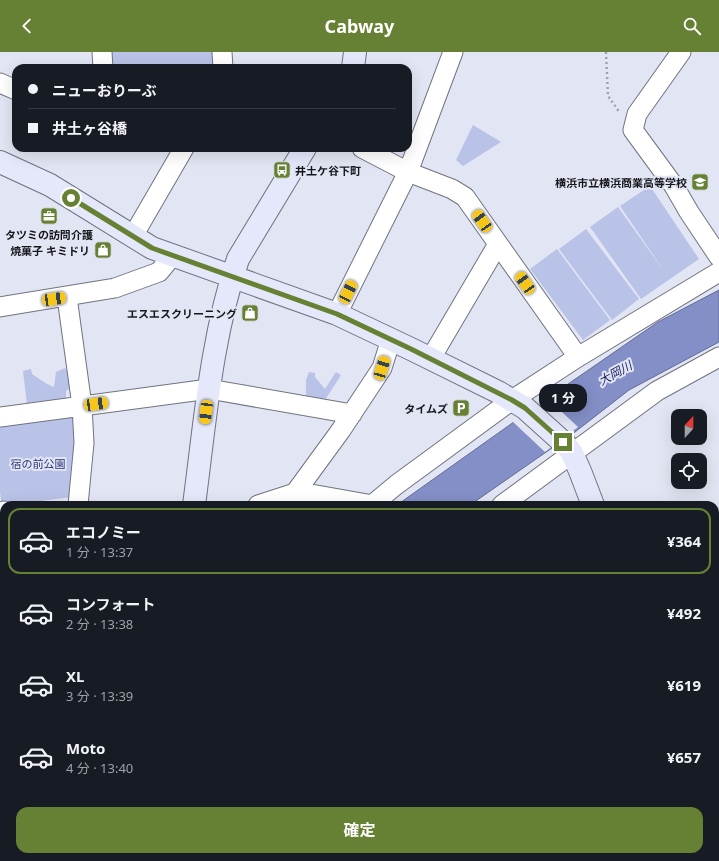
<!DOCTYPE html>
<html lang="ja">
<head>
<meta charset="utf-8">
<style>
  body { margin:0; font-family:"Noto Sans","Noto Sans JP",sans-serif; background:#20242c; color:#f1f3f6; height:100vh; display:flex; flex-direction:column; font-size:15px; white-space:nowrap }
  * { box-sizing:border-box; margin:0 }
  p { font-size:13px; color:#9ea1a6 }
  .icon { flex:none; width:22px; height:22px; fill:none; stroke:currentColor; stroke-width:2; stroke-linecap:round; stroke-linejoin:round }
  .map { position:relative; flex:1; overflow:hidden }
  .drawer { position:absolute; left:0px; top:449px; width:719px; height:360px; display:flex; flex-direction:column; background:#171b24; border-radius:12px 12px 0 0; box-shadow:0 4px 16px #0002 }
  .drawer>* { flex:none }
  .hud { position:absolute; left:12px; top:12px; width:400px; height:88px; border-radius:12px; box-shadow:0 4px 16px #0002; display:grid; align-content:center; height:88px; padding:0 16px; background:#171b24 }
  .needle { width:26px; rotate:21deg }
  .fabs { position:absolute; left:671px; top:357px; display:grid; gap:8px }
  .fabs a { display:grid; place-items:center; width:36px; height:36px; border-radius:8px; background:#171b24; box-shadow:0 4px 16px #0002; font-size:20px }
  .end { position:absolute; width:18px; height:18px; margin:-9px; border:5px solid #678134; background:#fff; box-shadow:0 0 0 2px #fff }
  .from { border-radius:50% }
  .bubble { position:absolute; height:28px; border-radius:12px; background:#171b24; box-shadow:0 4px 16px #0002; font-size:13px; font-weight:700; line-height:28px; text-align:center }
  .car { position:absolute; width:12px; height:24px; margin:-12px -6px; border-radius:5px; box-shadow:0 0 3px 1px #0007; background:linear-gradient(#f5c518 24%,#345 0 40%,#f5c518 0 76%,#345 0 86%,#f5c518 0) }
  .hud b { display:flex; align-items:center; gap:14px; height:38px; font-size:15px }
  .hud b+b { border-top:1px solid #363941 }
  .hud i { width:10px; height:10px; background:#f1f3f6 }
  ul { padding:7px 0 0; list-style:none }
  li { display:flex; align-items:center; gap:12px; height:66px; margin:0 8px 6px; padding:0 8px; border:2px solid transparent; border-radius:12px }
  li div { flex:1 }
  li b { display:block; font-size:15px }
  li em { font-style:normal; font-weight:700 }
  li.active { border-color:#678134 }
  li>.icon { width:36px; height:36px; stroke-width:1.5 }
  .action { display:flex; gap:8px; margin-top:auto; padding:8px 16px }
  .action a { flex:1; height:46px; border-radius:12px; background:#678134; color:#fff; font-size:16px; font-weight:700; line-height:46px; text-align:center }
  header { display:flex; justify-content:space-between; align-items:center; height:52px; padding:0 16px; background:#678134; color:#fff; font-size:18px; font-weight:700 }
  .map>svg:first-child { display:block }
  .green { fill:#b9c2e7 }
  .water { fill:#838fc6; stroke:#626b93 }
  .pier { fill:#e2e5f3 }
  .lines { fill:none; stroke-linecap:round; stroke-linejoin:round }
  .street-casing { stroke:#71737f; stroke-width:21 }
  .secondary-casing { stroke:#71737f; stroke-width:24 }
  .path { stroke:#9fa2ad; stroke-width:2.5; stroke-dasharray:2 3; stroke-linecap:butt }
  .street { stroke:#fff; stroke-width:19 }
  .secondary { stroke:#e5e8fa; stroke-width:22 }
  .route { stroke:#678134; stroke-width:5 }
  .labels { text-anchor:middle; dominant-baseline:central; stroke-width:4; stroke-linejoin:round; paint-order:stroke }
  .poi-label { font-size:11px; font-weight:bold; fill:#16171c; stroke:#e2e5f3; text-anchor:end }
  .park-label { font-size:11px; fill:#2f3679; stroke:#e2e5f3 }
  .water-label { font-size:12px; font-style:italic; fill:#1c1e60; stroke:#e2e5f3 }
</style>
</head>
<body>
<header><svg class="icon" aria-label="back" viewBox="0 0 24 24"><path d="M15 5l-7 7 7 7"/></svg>Cabway<svg class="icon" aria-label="search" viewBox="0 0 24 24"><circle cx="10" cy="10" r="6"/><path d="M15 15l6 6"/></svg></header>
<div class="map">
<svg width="719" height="809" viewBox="0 0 719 809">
  <rect width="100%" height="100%" fill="#e2e5f3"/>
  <path class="green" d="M107,0H216L217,16H108Z
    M473,73L501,90L463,114L456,108Z
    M650,134L699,207L641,247L590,175L618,155L666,222L620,154Z
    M586,177L639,247L612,268L559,197Z
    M557,197L610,268L583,288L530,217Z
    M65,316L70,322L71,335L66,339V350L27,353L23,319L31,317L32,322L47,332L54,335L56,320Z
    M309,320L315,321V325L325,337L336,320L341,323L325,348L306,347V328Z
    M73,364L79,394L72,445L2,454L0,440V375Z"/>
  <path class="water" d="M719,238V290L629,338L575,380L470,453H397L542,350L658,270Z
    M67,805H129L123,809H61Z"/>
  <path class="pier" d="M546,345L578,375L545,400L512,369Z"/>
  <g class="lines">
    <defs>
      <path id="street" d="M102,0L103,16
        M222,0L223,16
        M681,0L637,62L633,78L674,134L689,160L719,205
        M0,31L16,38
        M362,96L408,120L452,137L465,145L578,305
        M133,184L184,96
        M67,245L82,354L84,391L78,453
        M0,255L115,236L159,220L173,203
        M337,262L408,120L453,0
        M431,306L498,192
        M0,365L209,337L352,362
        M295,441L341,378L382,316L391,287
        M258,453L295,441L311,442L373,453
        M372,453L396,433L512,348L578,305L719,220
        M502,453L657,339L719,305
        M0,460L4,459
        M715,637L719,636
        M0,706L4,714
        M715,773L719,771
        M504,805L506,809
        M40,809L46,805
        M148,809L153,805
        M231,809L244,805
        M617,809L628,805"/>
      <path id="secondary" d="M353,16L355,0
        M0,110L50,133L152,196L337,262L411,297L498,340L525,356L566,393L572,401L580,419L593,453
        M194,453C205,371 211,286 238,207L305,96
        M0,535L4,537
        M715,783L719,795
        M307,805L308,809"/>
    </defs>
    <use href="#street" class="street-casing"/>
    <use href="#secondary" class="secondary-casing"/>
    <path class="path" d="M606,0L608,44L620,61
      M715,744L719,755"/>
    <use href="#street" class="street"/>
    <use href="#secondary" class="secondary"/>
  </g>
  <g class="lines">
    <path class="route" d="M71,146L152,196L337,262L411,297L512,348L525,356L563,390"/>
  </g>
  <defs>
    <symbol id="bus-square" viewBox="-11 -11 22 22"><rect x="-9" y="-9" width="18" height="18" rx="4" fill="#678134" stroke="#e2e5f3"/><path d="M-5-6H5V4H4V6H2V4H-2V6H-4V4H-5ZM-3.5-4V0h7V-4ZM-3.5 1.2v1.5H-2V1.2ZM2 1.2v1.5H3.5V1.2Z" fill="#fff"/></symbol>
    <symbol id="school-square" viewBox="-11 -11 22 22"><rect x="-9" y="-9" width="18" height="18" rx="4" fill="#678134" stroke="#e2e5f3"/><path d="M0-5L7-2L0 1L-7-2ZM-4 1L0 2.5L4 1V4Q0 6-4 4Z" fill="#fff"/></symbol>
    <symbol id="office-square" viewBox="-11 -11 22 22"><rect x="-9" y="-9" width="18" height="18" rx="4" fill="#678134" stroke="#e2e5f3"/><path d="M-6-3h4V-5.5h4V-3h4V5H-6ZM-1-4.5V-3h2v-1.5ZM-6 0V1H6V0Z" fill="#fff"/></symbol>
    <symbol id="shop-square" viewBox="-11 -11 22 22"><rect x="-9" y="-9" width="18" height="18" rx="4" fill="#678134" stroke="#e2e5f3"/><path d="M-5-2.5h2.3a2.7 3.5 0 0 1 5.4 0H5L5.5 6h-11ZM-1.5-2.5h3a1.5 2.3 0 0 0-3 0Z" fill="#fff"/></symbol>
    <symbol id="parking-square" viewBox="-11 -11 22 22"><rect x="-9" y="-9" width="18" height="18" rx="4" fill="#678134" stroke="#e2e5f3"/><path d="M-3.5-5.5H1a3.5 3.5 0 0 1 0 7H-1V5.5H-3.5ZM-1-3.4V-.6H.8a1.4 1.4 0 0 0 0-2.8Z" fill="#fff"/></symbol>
  </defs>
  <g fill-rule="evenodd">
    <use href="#bus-square" x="272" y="108" width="20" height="20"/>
    <use href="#school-square" x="690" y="120" width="20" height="20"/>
    <use href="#office-square" x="39" y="154" width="20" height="20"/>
    <use href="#shop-square" x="93" y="188" width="20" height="20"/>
    <use href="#shop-square" x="240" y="251" width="20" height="20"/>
    <use href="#parking-square" x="451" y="346" width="20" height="20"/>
  </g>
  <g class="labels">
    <g class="poi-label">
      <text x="295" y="118" text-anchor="start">井土ケ谷下町</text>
      <text x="687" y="130">横浜市立横浜商業高等学校</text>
      <text x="49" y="182" text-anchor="middle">タツミの訪問介護</text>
      <text x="90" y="198">焼菓子 キミドリ</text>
      <text x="237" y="261">エスエスクリーニング</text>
      <text x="448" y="356">タイムズ</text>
    </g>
    <g class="park-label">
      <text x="38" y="411">宿の前公園</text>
    </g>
    <g class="water-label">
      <text transform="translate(615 321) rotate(-29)">大岡川</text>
    </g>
  </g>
</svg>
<div class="fabs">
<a><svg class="needle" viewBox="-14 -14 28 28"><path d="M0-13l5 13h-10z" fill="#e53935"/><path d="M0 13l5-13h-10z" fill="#9ea1a6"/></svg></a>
<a><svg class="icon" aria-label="locate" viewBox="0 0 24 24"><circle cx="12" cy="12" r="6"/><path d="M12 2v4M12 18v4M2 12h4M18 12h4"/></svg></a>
</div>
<i class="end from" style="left:71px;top:146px"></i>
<i class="end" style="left:563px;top:390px"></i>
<div class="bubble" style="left:539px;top:332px;width:48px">1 分</div>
<i class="car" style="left:482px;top:169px;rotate:325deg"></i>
<i class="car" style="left:525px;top:231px;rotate:325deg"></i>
<i class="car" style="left:348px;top:240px;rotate:26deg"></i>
<i class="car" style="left:54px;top:247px;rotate:82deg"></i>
<i class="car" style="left:382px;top:316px;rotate:17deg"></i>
<i class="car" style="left:96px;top:352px;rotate:82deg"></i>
<i class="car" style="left:206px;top:360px;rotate:187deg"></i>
<div class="hud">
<b><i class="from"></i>ニューおりーぶ</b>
<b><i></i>井土ヶ谷橋</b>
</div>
<section class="drawer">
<ul>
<li class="active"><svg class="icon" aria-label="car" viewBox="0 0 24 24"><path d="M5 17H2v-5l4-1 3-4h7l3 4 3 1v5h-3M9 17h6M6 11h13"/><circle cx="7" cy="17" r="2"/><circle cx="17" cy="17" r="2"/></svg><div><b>エコノミー</b><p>1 分 · 13:37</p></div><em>¥364</em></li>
<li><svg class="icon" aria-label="car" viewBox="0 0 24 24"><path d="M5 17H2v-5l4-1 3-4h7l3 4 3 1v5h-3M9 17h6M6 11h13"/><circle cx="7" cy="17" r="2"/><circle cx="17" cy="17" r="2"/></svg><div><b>コンフォート</b><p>2 分 · 13:38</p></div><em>¥492</em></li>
<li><svg class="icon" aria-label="car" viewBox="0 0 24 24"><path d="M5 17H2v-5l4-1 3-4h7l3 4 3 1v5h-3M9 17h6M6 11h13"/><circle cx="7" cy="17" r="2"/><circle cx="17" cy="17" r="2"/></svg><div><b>XL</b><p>3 分 · 13:39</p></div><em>¥619</em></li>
<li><svg class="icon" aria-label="car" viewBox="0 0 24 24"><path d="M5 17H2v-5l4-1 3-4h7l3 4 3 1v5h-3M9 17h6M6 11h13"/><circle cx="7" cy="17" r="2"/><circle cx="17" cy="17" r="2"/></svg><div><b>Moto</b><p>4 分 · 13:40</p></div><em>¥657</em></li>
</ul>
<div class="action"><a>確定</a></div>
</section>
</div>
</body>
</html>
